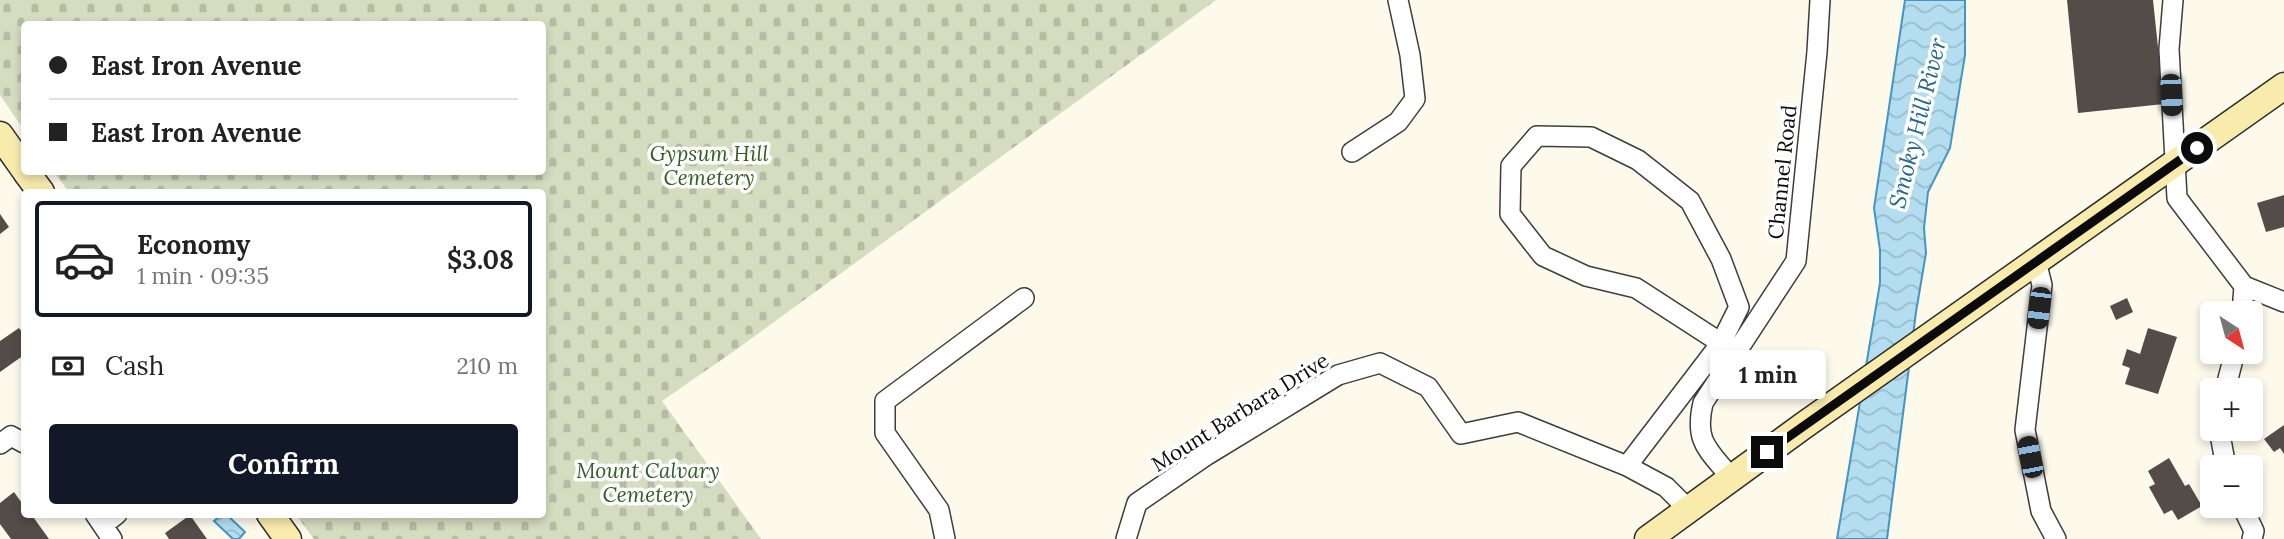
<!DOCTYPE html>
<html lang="en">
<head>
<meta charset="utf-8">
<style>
  body { margin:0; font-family:Lora,serif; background:#f2f2f2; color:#222; height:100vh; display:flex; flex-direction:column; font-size:26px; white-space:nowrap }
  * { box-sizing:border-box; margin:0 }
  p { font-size:23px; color:#767676 }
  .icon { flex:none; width:38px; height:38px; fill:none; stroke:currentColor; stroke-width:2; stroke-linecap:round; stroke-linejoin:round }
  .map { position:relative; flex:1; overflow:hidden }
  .details { position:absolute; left:21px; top:189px; width:525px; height:329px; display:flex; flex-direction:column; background:#fff; border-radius:7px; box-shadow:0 4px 10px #0003 }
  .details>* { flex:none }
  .banner { position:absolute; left:21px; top:21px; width:525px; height:154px; border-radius:7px; box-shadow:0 4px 10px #0003; display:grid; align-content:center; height:154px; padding:0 28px; background:#fff }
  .needle { width:46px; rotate:144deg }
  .fabs { position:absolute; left:2200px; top:301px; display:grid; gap:14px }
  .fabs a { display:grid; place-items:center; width:63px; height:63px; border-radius:7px; background:#fff; box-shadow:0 4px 10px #0003; font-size:35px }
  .end { position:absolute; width:32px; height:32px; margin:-16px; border:9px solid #0b0b0b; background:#fff; box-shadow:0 0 0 4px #fff }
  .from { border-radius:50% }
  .bubble { position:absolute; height:49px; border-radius:7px; background:#fff; box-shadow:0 4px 10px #0003; font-size:23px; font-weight:700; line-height:49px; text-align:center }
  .car { position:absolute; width:21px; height:42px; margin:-21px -10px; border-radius:9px; box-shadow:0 0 5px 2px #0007; background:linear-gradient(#222 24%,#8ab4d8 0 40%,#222 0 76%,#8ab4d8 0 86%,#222 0) }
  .banner b { display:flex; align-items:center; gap:24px; height:66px; font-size:26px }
  .banner b+b { border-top:2px solid #e0e0e0 }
  .banner i { width:18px; height:18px; background:#222 }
  ul { padding:12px 0 0; list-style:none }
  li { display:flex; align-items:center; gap:21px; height:116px; margin:0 14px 10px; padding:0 14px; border:4px solid transparent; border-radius:7px }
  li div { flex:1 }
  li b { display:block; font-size:26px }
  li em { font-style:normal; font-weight:700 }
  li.selected { border-color:#111827 }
  li>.icon { width:63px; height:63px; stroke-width:1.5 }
  .pay { display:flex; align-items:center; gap:18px; height:77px; padding:0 28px; font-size:26px }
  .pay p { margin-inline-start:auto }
  .button { display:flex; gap:14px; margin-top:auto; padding:14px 28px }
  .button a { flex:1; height:80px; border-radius:7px; background:#111827; color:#fff; font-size:28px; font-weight:700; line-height:80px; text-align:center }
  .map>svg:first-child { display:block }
  .cemetery { fill:url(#cemetery-stones) }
  .water { fill:url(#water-waves); stroke:#4296c1; stroke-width:2 }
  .building { fill:#534c49 }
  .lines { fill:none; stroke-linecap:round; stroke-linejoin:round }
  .street-casing { stroke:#3e3e3e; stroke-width:22 }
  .secondary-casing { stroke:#2d2d2d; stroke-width:29 }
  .street { stroke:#fff; stroke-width:19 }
  .secondary { stroke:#f8ebac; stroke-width:26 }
  .route { stroke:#0b0b0b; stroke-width:9 }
  .labels { text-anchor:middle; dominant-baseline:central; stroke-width:7; stroke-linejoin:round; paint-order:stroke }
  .park-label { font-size:21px; font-style:italic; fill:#325c22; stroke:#fff }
  .street-label { font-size:21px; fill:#0b0b0b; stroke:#fff }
  .water-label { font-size:23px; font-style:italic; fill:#206791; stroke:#fff }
</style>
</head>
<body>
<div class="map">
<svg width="2284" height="539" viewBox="0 0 2284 539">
  <defs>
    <pattern id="cemetery-stones" width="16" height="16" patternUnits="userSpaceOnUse" patternTransform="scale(1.75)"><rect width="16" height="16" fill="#d5dcbf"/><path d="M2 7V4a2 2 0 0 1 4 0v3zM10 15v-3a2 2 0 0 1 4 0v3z" fill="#b6bba3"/></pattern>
    <pattern id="water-waves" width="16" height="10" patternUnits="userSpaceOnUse" patternTransform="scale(1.75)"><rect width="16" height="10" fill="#b4ddf0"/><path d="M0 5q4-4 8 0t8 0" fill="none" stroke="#99bccc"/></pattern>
  </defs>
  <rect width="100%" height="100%" fill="#fdf9eb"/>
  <path class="cemetery" d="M0,0H1216L737,349L662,401L761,539H314L296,515L542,514V192H69L54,172H542V24H24V130L0,95Z"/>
  <path class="water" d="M1905,0H1965V55L1950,148L1928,192L1924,228L1926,253L1916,312L1887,539H1837L1880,283V250L1874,208Z
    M221,515H227L245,532L239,539H233L214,521Z"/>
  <path class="building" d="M2067,0H2153L2164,104L2078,113Z
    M2284,195V227L2266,232L2257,203Z
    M0,214L9,227L0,234Z
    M2127,298L2133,312L2116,320L2110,306Z
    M19,328L24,335V355L0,372V341Z
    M2148,328L2177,337L2158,394L2125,384L2130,368L2122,365L2127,349L2140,354Z
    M2284,425V454L2280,448L2274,452L2264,439Z
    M2169,458L2185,486L2189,484L2202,506L2178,520L2172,510L2164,514L2149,487L2155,484L2148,471Z
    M14,492L24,506V514H31L49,539H11L0,524V503Z
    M190,515L207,539H169L165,533Z"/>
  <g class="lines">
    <defs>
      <path id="street" d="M2173,0L2169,49L2177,198L2244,286
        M1537,136L1591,137L1638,160L1690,201L1721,259L1739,307L1721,343L1636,288L1586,276L1543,256L1510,214L1511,166Z
        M1352,152L1398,122L1415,99L1410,55L1398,0
        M2036,261L2042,285L2025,430L2041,511L2056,539
        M2244,286L2284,302
        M2242,313L2244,286
        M2225,390L2235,352
        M2219,429L2226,467
        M0,444L11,436L24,443
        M1627,466L1721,343
        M1731,478C1708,449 1694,442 1703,403L1796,261L1817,52L1820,0
        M2242,506L2254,531L2252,539
        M95,514L112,539
        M103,525L117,514
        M945,539L939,510L885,433V401L1024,298
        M1126,539L1137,503L1207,455L1338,375L1380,363L1428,387L1461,434L1518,422L1627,466L1666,487L1688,509"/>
      <path id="secondary" d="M0,135L24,169
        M26,172L41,192
        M270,514L288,539
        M1648,539L1803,426L2284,86"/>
    </defs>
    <use href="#street" class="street-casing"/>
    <use href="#secondary" class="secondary-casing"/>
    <use href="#street" class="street"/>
    <use href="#secondary" class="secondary"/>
  </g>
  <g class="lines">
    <path class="route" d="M1767,452L2197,148"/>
  </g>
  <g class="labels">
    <g class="park-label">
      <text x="709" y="153">Gypsum Hill<tspan x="709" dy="24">Cemetery</tspan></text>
      <text x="648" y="470">Mount Calvary<tspan x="648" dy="24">Cemetery</tspan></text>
    </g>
    <g class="street-label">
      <text transform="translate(1782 172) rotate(-84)">Channel Road</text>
      <text transform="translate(1240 412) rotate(-32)">Mount Barbara Drive</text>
    </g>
    <g class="water-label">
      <text transform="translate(1917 123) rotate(-76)">Smoky Hill River</text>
    </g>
  </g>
</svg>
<div class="fabs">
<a><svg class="needle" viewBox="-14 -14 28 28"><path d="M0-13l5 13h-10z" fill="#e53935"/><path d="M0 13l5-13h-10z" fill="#767676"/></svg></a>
<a>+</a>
<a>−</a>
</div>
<i class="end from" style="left:2197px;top:148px"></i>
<i class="end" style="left:1767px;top:452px"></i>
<div class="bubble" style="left:1710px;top:350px;width:116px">1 min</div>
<i class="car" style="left:2171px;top:95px;rotate:177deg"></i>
<i class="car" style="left:2039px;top:308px;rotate:187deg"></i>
<i class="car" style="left:2030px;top:457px;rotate:349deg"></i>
<div class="banner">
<b><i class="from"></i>East Iron Avenue</b>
<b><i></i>East Iron Avenue</b>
</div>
<section class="details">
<ul>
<li class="selected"><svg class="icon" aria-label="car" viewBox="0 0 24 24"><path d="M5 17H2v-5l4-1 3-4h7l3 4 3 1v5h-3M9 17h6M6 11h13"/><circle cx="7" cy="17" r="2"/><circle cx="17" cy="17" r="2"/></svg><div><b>Economy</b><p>1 min · 09:35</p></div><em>$3.08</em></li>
</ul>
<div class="pay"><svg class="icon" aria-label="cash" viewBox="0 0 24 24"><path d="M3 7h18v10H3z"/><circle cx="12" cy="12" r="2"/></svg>Cash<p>210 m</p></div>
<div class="button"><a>Confirm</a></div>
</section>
</div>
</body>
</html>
